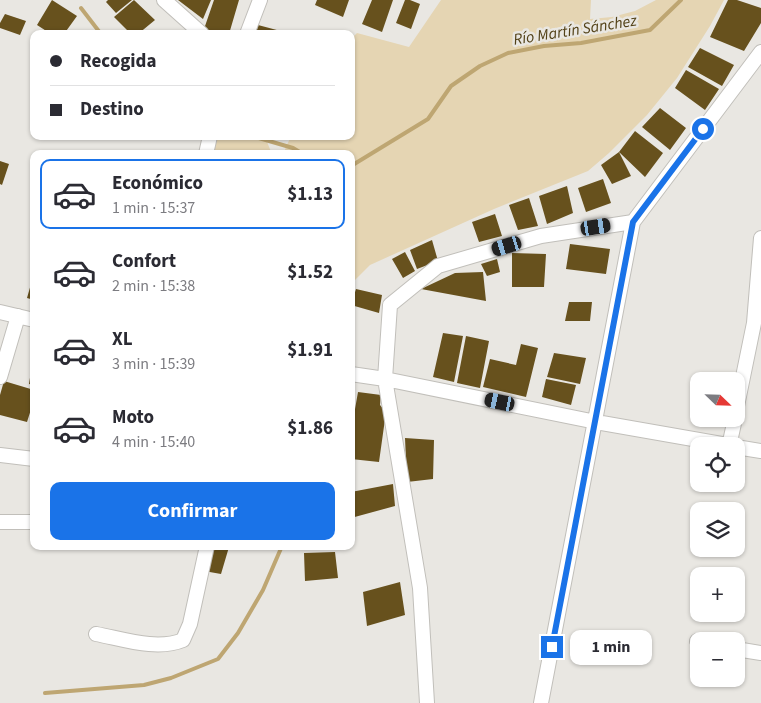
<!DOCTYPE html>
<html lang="es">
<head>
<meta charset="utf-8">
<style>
  body { margin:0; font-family:"Source Sans 3",sans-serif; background:#f7f7f7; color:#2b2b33; height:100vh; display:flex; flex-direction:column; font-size:19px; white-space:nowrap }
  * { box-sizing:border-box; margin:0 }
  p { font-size:16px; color:#7c7c81 }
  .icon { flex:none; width:28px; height:28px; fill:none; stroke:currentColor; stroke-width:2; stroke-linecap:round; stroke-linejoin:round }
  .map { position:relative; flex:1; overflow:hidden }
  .panel { position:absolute; left:30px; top:150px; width:325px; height:400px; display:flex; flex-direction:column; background:#fff; border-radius:10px; box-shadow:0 1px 4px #0004 }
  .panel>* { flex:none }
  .banner { position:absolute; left:30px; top:30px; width:325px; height:110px; border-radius:10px; box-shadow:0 1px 4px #0004; display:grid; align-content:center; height:110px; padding:0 20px; background:#fff }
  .needle { width:32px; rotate:113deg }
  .buttons { position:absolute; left:690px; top:372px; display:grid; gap:10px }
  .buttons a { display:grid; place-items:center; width:55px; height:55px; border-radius:10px; background:#fff; box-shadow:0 1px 4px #0004; font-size:25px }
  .end { position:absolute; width:22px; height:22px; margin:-11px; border:6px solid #1a73e8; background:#fff; box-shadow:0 0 0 2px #fff }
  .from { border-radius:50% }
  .bubble { position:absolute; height:35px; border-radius:10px; background:#fff; box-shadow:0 1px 4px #0004; font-size:16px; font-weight:700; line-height:35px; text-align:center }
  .car { position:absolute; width:15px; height:30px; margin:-15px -8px; border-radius:6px; box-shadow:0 0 4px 1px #0007; background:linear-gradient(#222 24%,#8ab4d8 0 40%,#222 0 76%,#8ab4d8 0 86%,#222 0) }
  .banner b { display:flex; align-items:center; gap:18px; height:48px; font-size:19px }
  .banner b+b { border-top:1px solid #e1e1e2 }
  .banner i { width:12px; height:12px; background:#2b2b33 }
  ul { padding:9px 0 0; list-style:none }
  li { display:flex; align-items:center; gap:15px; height:70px; margin:0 10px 8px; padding:0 10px; border:2px solid transparent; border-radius:10px }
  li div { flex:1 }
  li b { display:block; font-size:19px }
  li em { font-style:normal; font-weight:700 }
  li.selected { border-color:#1a73e8 }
  li>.icon { width:45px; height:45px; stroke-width:1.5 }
  .action { display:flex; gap:10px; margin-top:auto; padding:10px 20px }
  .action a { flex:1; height:58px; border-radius:10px; background:#1a73e8; color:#fff; font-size:20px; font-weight:700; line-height:58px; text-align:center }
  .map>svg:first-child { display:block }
  .green { fill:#e5d5b3 }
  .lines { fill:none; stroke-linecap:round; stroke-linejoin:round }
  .stream { stroke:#bea672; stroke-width:4 }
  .building { fill:#67511d }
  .minor-casing { stroke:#c1bfba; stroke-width:16 }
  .minor { stroke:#fff; stroke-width:14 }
  .route { stroke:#1a73e8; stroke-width:6 }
  .labels { text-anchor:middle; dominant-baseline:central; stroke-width:5; stroke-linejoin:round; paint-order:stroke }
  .water-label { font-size:16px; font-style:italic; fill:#524117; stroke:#e9e7e2 }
</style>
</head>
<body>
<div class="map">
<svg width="761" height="703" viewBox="0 0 761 703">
  <rect width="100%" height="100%" fill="#e9e7e2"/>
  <path class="green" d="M441,0H591L590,19L612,17L635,11L656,0H724L710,26L677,78L647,115L609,153L588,171L494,209L370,265L351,284V154H283L291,136H351V39L357,33L409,47Z
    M218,136H263L265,137L272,154H213Z"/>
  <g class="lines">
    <path class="stream" d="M81,8L101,34
      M252,136L293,148L303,154
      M351,166L428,119L451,86L480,66L508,53L544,46L581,43L650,30L681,0
      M45,693L144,685L171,678L218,659L238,633L263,590L282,546"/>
  </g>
  <path class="building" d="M52,0L77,16L64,34H51L37,25Z
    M108,0H132L116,13L106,2Z
    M134,0L155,20L138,34H131L114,17Z
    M178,0H211L203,19Z
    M214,0H239L229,34H216L204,29Z
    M317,0H349L343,17L315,5Z
    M372,0H393L382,32L362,24Z
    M405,0H410L420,4L411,29L396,23Z
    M728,0H737L761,8V23L744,51L710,37Z
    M5,14L26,21L20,35L0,28V23Z
    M258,25L288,33V34H256Z
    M700,48L734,65L722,86L688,67Z
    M686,70L719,89L705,110L675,88Z
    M660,108L686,128L670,150L642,127Z
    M635,131L663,153L645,177L619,152L631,176L612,184L601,165L619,152Z
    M0,161L9,164L2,185L0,184Z
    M603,179L611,203L586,212L578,188Z
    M567,186L573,213L547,224L539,196Z
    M529,198L538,226L518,230L509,205Z
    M495,214L502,236L479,242L472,222Z
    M432,240L438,261L417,269L410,250Z
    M570,244L610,249L606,274L566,269Z
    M405,252L415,271L403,278L392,259Z
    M512,253L546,254L544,287H512Z
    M497,259L500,272L487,276L481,264Z
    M483,272L486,301L421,289L455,273Z
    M33,277L34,278V300L27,298Z
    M356,289L382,295L379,313L351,305Z
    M569,302H592L590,321H565Z
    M443,333L463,336L454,382L433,377Z
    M466,336L489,341L480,388L457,383Z
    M521,344L538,348L526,397L483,387L490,359L516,365Z
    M554,353L586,358L580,384L547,377Z
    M33,359H34V385L29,384Z
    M546,379L576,385L571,405L542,397Z
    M4,381L34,390V400L27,422L0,415V395Z
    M358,392L381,395L380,405L386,412L379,462L351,459V432Z
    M405,438L434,440L433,479L407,482Z
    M393,484L395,506L351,518V492Z
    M212,546L229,547L221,574L204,571Z
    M335,552L338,578L305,581L304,553Z
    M400,582L405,615L367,626L363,592Z"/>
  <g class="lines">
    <defs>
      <path id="minor" d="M164,0L202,34
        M247,34L260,0
        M206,154L210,136
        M0,312L34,320
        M351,374L385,379L596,422L733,446
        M0,377L18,316
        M736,411L754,323L761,238
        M729,446L735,419
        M736,447L761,451
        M0,455L34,459
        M0,522H34
        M96,634C123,639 157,651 183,640L190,624L207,546
        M697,641L699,642
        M736,649L761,653
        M427,703L420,588L385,379L390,305L438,266L541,236L633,222
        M541,703L633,222L761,52"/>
    </defs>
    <use href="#minor" class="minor-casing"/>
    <use href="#minor" class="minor"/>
  </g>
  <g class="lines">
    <path class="route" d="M552,647L633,222L703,129"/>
  </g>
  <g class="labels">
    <g class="water-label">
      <text transform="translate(575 30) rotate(-9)">Río Martín Sánchez</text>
    </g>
  </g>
</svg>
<div class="buttons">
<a><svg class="needle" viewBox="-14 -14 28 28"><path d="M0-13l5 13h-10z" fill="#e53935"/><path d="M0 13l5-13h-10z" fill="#7c7c81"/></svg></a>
<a><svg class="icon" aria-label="locate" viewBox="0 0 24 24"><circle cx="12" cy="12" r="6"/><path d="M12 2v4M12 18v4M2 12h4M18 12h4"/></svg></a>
<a><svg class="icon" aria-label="layers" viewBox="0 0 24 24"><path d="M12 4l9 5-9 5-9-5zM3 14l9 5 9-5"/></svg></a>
<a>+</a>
<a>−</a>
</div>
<i class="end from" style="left:703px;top:129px"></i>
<i class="end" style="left:552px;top:647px"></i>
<div class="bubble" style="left:570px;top:630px;width:82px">1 min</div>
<i class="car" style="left:596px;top:227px;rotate:81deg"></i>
<i class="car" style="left:507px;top:246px;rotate:253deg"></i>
<i class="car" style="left:500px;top:402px;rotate:282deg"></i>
<div class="banner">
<b><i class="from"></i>Recogida</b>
<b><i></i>Destino</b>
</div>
<section class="panel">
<ul>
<li class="selected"><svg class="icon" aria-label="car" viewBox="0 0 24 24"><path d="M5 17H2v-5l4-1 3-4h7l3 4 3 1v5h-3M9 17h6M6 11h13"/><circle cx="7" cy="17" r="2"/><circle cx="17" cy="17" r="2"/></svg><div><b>Económico</b><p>1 min · 15:37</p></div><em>$1.13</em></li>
<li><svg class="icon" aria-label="car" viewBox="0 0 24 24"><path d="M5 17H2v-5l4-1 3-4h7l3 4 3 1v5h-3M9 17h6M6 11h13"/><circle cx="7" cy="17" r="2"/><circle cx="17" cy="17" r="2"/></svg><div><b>Confort</b><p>2 min · 15:38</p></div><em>$1.52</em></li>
<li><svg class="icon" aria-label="car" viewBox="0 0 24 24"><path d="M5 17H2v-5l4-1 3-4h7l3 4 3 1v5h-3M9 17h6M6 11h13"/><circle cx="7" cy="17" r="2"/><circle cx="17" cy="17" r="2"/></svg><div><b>XL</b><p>3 min · 15:39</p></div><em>$1.91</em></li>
<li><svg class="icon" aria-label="car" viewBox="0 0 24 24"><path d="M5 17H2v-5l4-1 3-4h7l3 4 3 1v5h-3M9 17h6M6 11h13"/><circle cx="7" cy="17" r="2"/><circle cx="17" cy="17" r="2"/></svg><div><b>Moto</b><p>4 min · 15:40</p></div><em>$1.86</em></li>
</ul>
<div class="action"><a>Confirmar</a></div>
</section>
</div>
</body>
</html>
